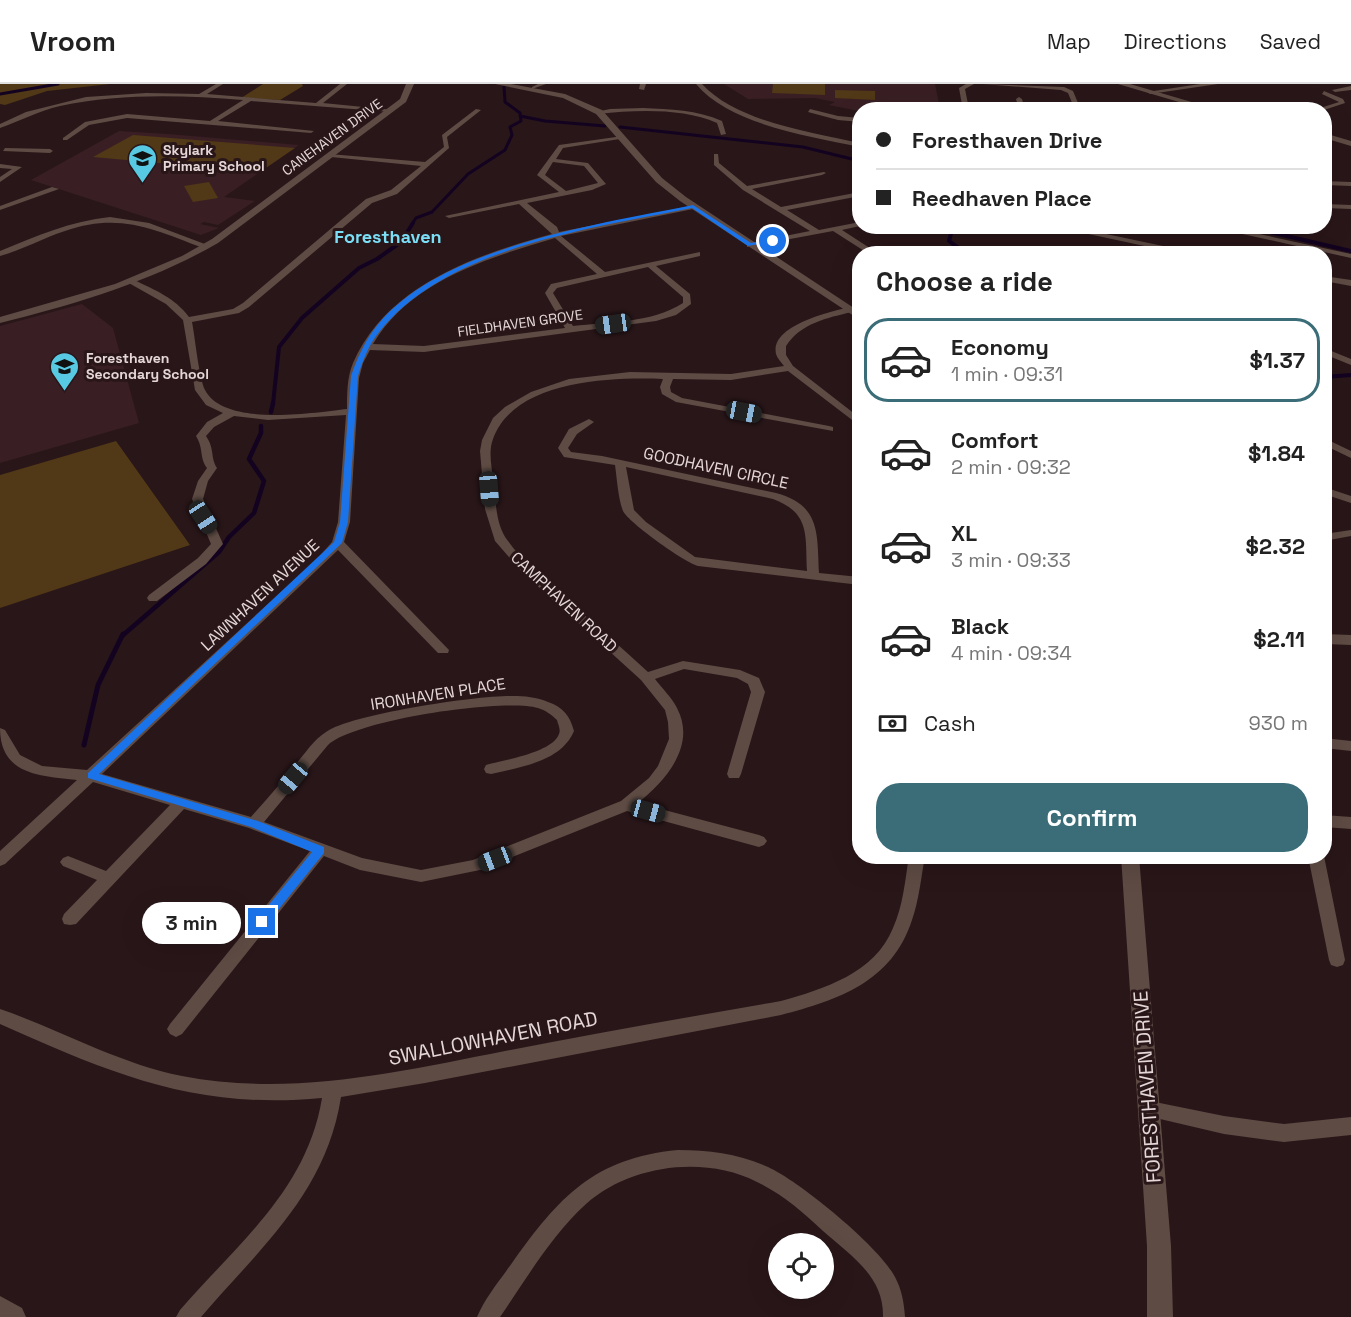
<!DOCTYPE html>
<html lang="en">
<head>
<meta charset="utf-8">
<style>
  body { margin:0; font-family:"Space Grotesk",sans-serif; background:#f6f6f6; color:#222; height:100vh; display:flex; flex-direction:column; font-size:22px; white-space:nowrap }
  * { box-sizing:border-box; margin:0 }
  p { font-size:20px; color:#767676 }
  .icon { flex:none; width:33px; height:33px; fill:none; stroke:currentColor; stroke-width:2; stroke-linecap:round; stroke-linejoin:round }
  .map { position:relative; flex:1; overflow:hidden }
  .panel { position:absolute; left:852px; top:162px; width:480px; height:618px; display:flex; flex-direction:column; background:#fff; border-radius:24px; box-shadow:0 6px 24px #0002 }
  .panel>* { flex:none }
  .banner { position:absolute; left:852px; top:18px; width:480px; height:132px; border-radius:24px; box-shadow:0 6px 24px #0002; display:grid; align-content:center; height:132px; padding:0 24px; background:#fff }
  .controls { position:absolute; left:768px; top:1149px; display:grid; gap:12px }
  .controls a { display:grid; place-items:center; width:66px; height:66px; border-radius:50%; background:#fff; box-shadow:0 6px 24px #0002; font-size:30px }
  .end { position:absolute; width:27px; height:27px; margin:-14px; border:8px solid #1a73e8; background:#fff; box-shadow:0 0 0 3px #fff }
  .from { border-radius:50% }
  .bubble { position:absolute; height:42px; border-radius:21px; background:#fff; box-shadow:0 6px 24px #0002; font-size:20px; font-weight:700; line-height:42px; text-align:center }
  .car { position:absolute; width:18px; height:36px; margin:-18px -9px; border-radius:8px; box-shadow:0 0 4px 2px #0007; background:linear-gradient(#222 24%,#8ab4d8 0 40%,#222 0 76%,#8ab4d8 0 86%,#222 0) }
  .banner b { display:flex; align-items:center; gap:21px; height:57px; font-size:22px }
  .banner b+b { border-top:2px solid #e0e0e0 }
  .banner i { width:15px; height:15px; background:#222 }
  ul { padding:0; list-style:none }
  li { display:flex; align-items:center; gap:18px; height:84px; margin:0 12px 9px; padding:0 12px; border:3px solid transparent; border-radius:24px }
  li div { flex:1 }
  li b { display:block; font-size:22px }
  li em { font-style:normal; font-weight:700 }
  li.current { border-color:#3a6d78 }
  li>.icon { width:54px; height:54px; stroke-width:1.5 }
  h2 { padding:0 24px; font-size:27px; line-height:72px }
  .pay { display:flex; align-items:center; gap:15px; height:66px; padding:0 24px; font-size:22px }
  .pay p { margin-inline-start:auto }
  .button { display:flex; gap:12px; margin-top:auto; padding:12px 24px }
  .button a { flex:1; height:69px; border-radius:24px; background:#3a6d78; color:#fff; font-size:24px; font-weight:700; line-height:69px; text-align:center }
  header { display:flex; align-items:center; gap:36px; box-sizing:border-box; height:84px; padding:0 30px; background:#fff; border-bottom:2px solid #e0e0e0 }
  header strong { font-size:28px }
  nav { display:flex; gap:33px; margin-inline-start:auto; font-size:21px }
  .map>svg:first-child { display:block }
  .built { fill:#391f24 }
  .green { fill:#513816 }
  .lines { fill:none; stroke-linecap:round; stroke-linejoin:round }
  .stream-far3 { stroke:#130320; stroke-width:3 }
  .stream-far2 { stroke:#130320; stroke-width:4 }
  .stream-far1 { stroke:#130320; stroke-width:4.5 }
  .stream { stroke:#130320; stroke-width:5 }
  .minor { fill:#5e4b44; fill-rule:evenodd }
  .tertiary { fill:#5e4b44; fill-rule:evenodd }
  .route { fill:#1a73e8 }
  .labels { text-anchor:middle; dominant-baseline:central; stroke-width:6; stroke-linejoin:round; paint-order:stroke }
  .far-street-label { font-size:14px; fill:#e5d7d8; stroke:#291619 }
  .far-poi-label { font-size:14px; font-weight:bold; fill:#e5d7d8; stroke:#291619; text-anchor:start }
  .street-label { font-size:16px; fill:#e5d7d8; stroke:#291619 }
  .far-district-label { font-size:18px; font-weight:bold; fill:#7adff7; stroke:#291619 }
  .near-street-label { font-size:20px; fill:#e5d7d8; stroke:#291619 }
</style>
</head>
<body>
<header>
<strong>Vroom</strong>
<nav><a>Map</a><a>Directions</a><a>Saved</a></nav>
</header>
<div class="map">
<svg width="1351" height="1233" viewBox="0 0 1351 1233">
  <rect width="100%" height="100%" fill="#291619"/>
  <path class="built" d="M724,0H935L940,25L860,26L859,27L829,21L835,18L815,14L748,15Z
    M119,47L168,50L299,61L224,113L255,117L218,141L204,138L200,140L219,144L201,151L31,96Z
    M82,220L113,244L139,339L0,379V242Z"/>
  <path class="green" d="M0,0H110L47,7L5,21L0,20Z
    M263,0H302L303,2L280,16L241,14Z
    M773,0H825V11L772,9Z
    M835,6L875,7V16L835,14Z
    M133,51L295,64L260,88L93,73Z
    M209,98L218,114L193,118L184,102Z
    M116,357L190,461L0,524V391Z"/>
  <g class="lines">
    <path class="stream-far3" d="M0,10L58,0
      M520,32L545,37L605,42
      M620,43L803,63L860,77
      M412,140L416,134L432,128L468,90L505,66L512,51L510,43L521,37L520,29L505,18L504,3"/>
    <path class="stream-far2" d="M953,142L949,157L967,170
      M1244,142L1351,167
      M1324,293L1351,291
      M273,320L279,263L302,234L359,184L377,175L401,158L413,139"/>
    <path class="stream-far1" d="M271,328L273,319
      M122,552L219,468L229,453L254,429L264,397L249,375L261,349V342"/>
    <path class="stream" d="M84,661L98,601L123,550"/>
    <path class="minor" d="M216,0H223L207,10L316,19L340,0H347L323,19L394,26L391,28L251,17L218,37L314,47L311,49L127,34L89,41L67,56H63V54L85,38L127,30L210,37L243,16C183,11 120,9 60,22C39,27 20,37 0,44V40L26,28L86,13L146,9L199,10Z
      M538,0H546L532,5V3Z
      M640,0H646L644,6L639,5Z
      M696,0H702C737,38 811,48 860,59V63C809,52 730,41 696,0Z
      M966,0H974L965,5L968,20L977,26H969L962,21L959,4Z
      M982,0L1064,3L1073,7L1081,26H1075L1068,9L1061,6Z
      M1200,0H1218L1150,10L1147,8Z
      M1351,2V6L1335,8L1332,6Z
      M1324,7L1343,15L1345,19L1324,26H1314L1339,18L1322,10Z
      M1019,13L1022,15L1025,26H1019L1016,15Z
      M643,24C670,25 697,26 722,37L726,50L721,51L717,39C683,24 636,26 599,30L596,28L610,25Z
      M476,25L481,26L447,53L449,64L397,110L372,119L249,223L239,229L192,238C195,253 199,294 205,306C224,343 313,329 347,325C347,310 347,293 353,279C387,201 476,171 552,150L519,120L449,134L445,132L559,108L537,91L559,61L623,52L626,54L563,64L556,75L588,79L606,100L592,106L527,119L557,143L559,148L696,121V125H693L561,152L605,188L700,168V172L656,182L690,210L691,220L676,231L656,237L424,268L370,266L363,279L359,294L350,438L344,458L449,566L448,569H438L338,466L102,690L251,733C266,716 281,699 295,681C305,670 313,656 326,648C351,630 479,611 513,612C524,612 537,613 548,618C563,623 570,632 574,647C561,678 520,683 491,690L486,689L484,685L486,681C503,676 552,669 559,650C561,645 558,641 557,636C552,631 545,626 538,624C502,614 355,636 328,661L264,738L362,774L421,786L473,776L621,717L649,694L658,682L669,655L668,638L665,626L641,596L521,487L495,457L485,425L480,367L482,356L493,334L505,323L531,308L569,295L630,288L731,290L784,282C781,278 777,274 776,270C770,241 831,228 849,223L853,226L852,228C827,234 801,239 786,262V271L793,282L860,334V342L788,287L731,296L673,295L670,303L671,308L682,314L829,342L833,343V347L676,318L662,310L660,303L663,295C611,293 514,296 493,355C488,368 492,383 493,396C496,415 495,441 508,457C523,478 544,495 563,512C591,537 620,562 648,588L683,577L740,586L759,594L765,608L741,690L739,694H729L727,690L751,608L748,600L737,594L684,585L655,595C662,604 672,614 677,624C697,662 665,697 638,719L759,751L764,753L767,757L764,761L759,763L627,727L480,786L421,798L360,786L324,772L182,950L176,953L170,950L167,945L170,940L310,767L249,744L184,725L76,840L70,841L64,840L62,835L64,830L97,796L63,782L60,778L63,774L68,772L106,787L170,721L93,698L5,780L0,782V767L77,696C40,692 0,691 0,644L5,646L20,671L42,682L87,686L318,474L332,458L338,438L346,331L268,336L234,332L214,343L206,352C215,365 210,373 217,384L208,397L203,415L223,460L206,480L157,517H149L147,514L149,511L198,474L211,460L192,415L198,397L207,384C199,373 204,365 196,352L207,338L223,329L206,321L195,306L183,236L166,220L127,198L134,196C155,206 175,214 189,233L233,225L243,219L366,115L391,106L421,82L331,73L329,70L425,78L444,63L442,51ZM553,78L584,82L598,99L566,107L545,91ZM555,154L597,190L551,200L545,209L565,244L424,262L373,260C410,197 488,174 555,154ZM648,183L683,213V219C652,239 609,238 573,242L553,209L557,204Z
      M810,25L838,32L860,34V38L838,36L808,28Z
      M5,64L50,65L53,67L50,69L3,67Z
      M714,70H718L719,79L747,102L824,88L826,89L822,91L752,105L781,123L860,108V112L787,126L819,146L860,138V142L842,146L879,170H869L833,147L747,163V159H750L810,147L743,106L714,81Z
      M1324,75L1328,76L1329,77L1324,79Z
      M0,80L22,83L0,98V93L12,85L0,84Z
      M1324,97L1351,98V102L1324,101Z
      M52,103L59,105L0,126V122Z
      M1324,120L1351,121V125L1324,124Z
      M110,133L149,139L210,162L203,164C153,145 119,128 65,147C43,154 22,166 0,172V167C36,152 71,137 110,133Z
      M1051,142H1068L1201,170H1182Z
      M1206,142H1222L1351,170V174Z
      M1324,192L1351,196V202L1324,197Z
      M1324,264L1351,275V281L1324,270Z
      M589,335L594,338L577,350L568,364L571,368L602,372L776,409C821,421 817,450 819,489L860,493V501L698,482C684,478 629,439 623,427C618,414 617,395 615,381L564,373L558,364L569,345ZM626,383L773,415C811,429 805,452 807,487L695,473L646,438L634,426Z
      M1324,354L1351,367V374L1324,361Z
      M1324,403L1351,412V419L1324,410Z
      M1351,446V452L1324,457V450Z
      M1324,654L1351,657V667L1324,664Z
      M1324,731L1351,733V745L1324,743Z
      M909,772H925C921,794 919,816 912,836C892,898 838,916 781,931L425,999L341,1013C326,1109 261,1163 201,1233H176L180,1226C238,1159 307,1106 322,1014C196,1026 112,990 0,940V925C61,946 117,979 182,992C291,1013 398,988 505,967C597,949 689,933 781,917C824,905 875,889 893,844C903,822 905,797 909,772Z
      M1308,772H1324L1345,876L1343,881L1337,883L1331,881L1329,876Z
      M1150,1017L1224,1032L1284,1040L1351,1033V1051L1284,1058L1224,1050L1143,1031L1141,1025L1143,1019Z
      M678,1066C710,1066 739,1070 768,1083C799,1097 880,1163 895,1193C902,1206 904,1219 905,1233H883C884,1192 851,1172 823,1147C803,1128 782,1110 757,1098C704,1071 630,1081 586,1120C551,1152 527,1194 500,1233H477C485,1214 500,1196 512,1179C559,1113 594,1074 678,1066Z"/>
    <path class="tertiary" d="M406,0H414L406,18L218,159C150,198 76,220 0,239V233L115,200L182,172L212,155L388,24L400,15Z
      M495,0H511L565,10L602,26L662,94L686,113L860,228V236L680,117L656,98L596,30L563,14Z
      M1118,0H1130L1219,26H1206Z
      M1324,49L1351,57V62L1324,54Z
      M1324,550L1351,551V561L1324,560Z
      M1121,772H1139L1171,1162L1173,1233H1147V1162Z
      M0,1212L22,1224L26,1233H0Z"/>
  </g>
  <path class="route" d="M693,121L751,159L773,155L775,157L748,162L692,124C593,144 447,163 380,247C369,260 363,276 358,292L348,438L342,459L99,690L258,737L324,763V769L266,841H258V834L312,768L251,743L88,694V689L334,458L340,438L351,292C357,275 363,261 373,247C432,164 599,140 693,121Z"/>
  <defs>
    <symbol id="school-pin" viewBox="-11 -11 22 30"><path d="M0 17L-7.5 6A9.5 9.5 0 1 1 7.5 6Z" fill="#57c9e2" stroke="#291619"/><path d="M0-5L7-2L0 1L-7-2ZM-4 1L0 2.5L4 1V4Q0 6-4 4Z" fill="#111"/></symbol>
  </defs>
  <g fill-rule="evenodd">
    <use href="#school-pin" x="126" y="58" width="33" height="45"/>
    <use href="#school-pin" x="48" y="266" width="33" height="45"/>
  </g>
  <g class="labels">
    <g class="far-street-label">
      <text transform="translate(332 53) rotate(-36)">CANEHAVEN DRIVE</text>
      <text transform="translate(520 239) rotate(-8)">FIELDHAVEN GROVE</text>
    </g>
    <g class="far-poi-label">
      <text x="163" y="66">Skylark<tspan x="163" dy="16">Primary School</tspan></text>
      <text x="86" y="274">Foresthaven<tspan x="86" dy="16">Secondary School</tspan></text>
    </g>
    <g class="street-label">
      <text transform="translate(716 384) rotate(12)">GOODHAVEN CIRCLE</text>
      <text transform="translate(260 511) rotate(-43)">LAWNHAVEN AVENUE</text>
      <text transform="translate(564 518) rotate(43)">CAMPHAVEN ROAD</text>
      <text transform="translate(438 610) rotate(-9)">IRONHAVEN PLACE</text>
    </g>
    <g class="far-district-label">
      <text x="388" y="152">Foresthaven</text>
    </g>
    <g class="near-street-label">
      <text transform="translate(493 954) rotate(-11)">SWALLOWHAVEN ROAD</text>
      <text transform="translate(1147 1003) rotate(-94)">FORESTHAVEN DRIVE</text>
    </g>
  </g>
</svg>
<div class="controls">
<a><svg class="icon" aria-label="locate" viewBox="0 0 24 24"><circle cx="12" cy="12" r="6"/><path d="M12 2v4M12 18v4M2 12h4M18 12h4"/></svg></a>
</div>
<i class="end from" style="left:773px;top:157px"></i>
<i class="end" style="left:262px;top:838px"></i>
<div class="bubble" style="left:142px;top:818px;width:99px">3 min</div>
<i class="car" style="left:613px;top:240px;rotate:262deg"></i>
<i class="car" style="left:744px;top:328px;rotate:101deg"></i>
<i class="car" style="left:489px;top:405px;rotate:175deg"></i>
<i class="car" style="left:203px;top:433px;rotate:147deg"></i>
<i class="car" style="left:293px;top:694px;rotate:220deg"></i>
<i class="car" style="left:648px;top:727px;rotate:105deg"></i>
<i class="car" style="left:495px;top:775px;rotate:249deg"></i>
<div class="banner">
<b><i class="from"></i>Foresthaven Drive</b>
<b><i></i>Reedhaven Place</b>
</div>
<section class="panel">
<h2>Choose a ride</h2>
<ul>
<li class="current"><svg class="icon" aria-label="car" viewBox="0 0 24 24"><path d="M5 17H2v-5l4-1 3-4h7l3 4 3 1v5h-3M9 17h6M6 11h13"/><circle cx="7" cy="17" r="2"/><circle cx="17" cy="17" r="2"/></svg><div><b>Economy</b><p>1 min · 09:31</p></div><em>$1.37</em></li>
<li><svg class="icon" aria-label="car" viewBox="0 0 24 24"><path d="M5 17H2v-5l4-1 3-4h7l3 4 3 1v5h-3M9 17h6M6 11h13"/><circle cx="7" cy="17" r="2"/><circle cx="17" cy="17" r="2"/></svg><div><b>Comfort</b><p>2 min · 09:32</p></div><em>$1.84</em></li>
<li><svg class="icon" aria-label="car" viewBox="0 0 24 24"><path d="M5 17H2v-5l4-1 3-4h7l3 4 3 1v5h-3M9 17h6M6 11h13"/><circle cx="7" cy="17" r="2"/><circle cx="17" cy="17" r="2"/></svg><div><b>XL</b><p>3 min · 09:33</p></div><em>$2.32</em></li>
<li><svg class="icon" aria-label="car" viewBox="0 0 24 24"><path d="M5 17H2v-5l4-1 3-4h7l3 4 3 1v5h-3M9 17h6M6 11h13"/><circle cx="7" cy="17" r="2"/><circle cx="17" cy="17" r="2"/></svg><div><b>Black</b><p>4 min · 09:34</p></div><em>$2.11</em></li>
</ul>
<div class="pay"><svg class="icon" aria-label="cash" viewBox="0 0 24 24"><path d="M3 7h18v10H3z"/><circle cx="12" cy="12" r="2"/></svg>Cash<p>930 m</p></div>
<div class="button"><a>Confirm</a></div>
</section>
</div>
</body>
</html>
